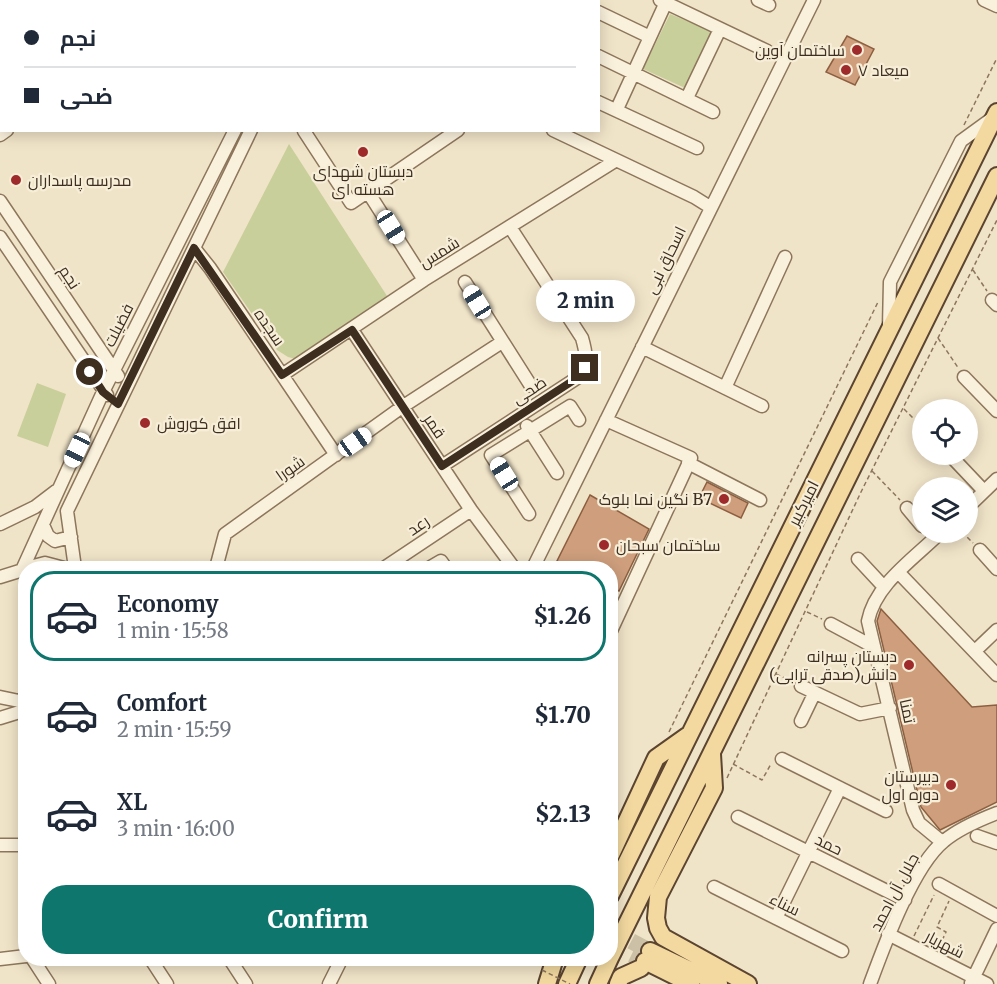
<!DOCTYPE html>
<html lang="en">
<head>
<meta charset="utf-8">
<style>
  body { margin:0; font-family:Merriweather,Cairo,serif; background:#f6f6f7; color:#1f2937; height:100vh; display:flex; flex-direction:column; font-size:22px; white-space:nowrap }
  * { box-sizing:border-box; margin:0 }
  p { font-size:20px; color:#747a83 }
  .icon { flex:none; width:33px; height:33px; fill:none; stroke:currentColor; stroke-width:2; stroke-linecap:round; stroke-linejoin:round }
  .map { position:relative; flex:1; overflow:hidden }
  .side { position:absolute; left:18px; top:561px; width:600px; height:405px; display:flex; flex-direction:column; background:#fff; border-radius:24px; box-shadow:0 3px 15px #0003 }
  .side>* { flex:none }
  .hud { position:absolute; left:0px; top:0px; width:600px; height:132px; box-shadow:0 3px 15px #0003; display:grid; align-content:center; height:132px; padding:0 24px; background:#fff }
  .buttons { position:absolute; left:912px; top:399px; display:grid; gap:12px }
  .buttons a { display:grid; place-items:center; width:66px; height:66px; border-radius:50%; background:#fff; box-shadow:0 3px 15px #0003; font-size:30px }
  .end { position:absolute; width:27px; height:27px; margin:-14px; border:8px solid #3d2e20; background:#fff; box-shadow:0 0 0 3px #fff }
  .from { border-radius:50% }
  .bubble { position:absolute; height:42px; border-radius:21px; background:#fff; box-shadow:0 3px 15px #0003; font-size:20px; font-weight:800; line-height:42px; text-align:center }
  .car { position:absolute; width:18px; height:36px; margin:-18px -9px; border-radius:8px; box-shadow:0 0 4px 2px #0007; background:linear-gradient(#fff 24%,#345 0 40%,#fff 0 76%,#345 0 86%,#fff 0) }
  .hud b { display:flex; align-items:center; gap:21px; height:57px; font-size:22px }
  .hud b+b { border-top:2px solid #e0e1e3 }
  .hud i { width:15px; height:15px; background:#1f2937 }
  ul { padding:10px 0 0; list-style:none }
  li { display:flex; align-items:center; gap:18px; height:90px; margin:0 12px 9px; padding:0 12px; border:3px solid transparent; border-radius:24px }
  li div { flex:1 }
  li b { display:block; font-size:22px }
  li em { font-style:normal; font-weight:800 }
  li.current { border-color:#0f766e }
  li>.icon { width:54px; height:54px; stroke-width:1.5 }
  .cta { display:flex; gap:12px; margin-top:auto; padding:12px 24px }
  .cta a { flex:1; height:69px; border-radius:24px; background:#0f766e; color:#fff; font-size:24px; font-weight:800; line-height:69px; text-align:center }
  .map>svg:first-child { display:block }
  .green { fill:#c9cf9b }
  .building { fill:#cf9f7d; stroke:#8d5f41; stroke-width:1.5 }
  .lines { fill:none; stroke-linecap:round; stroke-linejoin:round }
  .major-tunnel { stroke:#ccc0a6; stroke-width:16; stroke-dasharray:16 8; stroke-linecap:butt }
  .minor-casing { stroke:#8d765c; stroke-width:15 }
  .major-casing { stroke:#5b4430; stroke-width:20 }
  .path { stroke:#8d765c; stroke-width:1.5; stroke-dasharray:4.5 3; stroke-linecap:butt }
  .minor { stroke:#faf1dc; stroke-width:12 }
  .major { stroke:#f3d9a0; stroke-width:16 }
  .path-bridge { stroke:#8d765c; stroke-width:1.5; stroke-dasharray:4.5 3; stroke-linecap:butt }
  .route { stroke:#3d2e20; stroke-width:8 }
  .poi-dot { fill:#9e2a2b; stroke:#f7eed8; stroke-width:2 }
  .labels { text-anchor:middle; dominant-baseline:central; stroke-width:4.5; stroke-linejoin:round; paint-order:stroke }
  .poi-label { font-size:16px; fill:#3d2e20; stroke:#f7eed8; text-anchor:end }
  .street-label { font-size:16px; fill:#3d2e20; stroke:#f7eed8 }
</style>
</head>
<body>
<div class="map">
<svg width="997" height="984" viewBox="0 0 997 984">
  <rect width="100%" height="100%" fill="#f0e4c8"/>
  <path class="green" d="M670,14L712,31L685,88L643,69Z
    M289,144L389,299L296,359L288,357L277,350L223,272Z
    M37,383L66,394L48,447L17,436Z"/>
  <path class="building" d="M847,36L874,49L855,85L826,72Z
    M707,482L748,503L741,518L699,498Z
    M590,495L649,529L619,591L610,587V568H572L557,561Z
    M881,609L972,707L997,705V802L940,830L921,807L877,621Z"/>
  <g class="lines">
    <path class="major-tunnel" d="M610,930L650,951
      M610,944L645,961"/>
    <defs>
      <path id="minor" d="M157,0L158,2
        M421,0L422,2
        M493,0L494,2
        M574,0L577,2
        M660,0L767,51
        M758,0L769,5
        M984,0L997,6
        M201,2L203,0
        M297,2L298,0
        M315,2V0
        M519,2L520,0
        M598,12L650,37
        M598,56L713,112
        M0,66L2,68
        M687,98L720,29
        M598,102L697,148
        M617,109L667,0
        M553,130L694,197L710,207
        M304,131L351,203L458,130
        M0,135L7,130
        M368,192L424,280
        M0,201L118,376
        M0,237L107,395
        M194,248L210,268L336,455
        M465,282L531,386
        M992,300L997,305
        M889,327L890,282L961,141L994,117
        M352,330L471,510L514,568
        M642,347L762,406
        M282,375L424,280L615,161
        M964,377L997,411
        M725,388L785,257
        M606,420L691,458L610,633
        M527,426L557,473
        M949,454L984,491
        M688,463L760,500
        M442,466L577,378C588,364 587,355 582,338L510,227
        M968,507L997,479
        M907,508L922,526
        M529,514L491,455L570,406L579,420
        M0,524L35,507L56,491
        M43,525L48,536L55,541L71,537
        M941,532C915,558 875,584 868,621L913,810L919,823L942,842
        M980,550L997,569
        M858,559L884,587
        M26,568L45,563L64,568
        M75,568L67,511L251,130
        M216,568L225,534L402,407L502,342
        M384,568L471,510
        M429,568L441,561L446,568
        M533,568L814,0
        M22,570L103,392L235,130
        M899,573L997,675
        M0,577L26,569
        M831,624L874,647
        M975,651L997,630
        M801,686L860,714L890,708
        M0,697L19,701L26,699
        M0,718L26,710
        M801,721L814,694
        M782,759L886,811
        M738,817L905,900
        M977,836L997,843
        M0,845H26
        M939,884L997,916
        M714,887L842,951
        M776,918L840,788
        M888,934L987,984
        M32,958L49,984
        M150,958L167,984
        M229,958L246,984
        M0,959L26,956
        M971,983L997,929
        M329,984L342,958
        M870,984C884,946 913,866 944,841C958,829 979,820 997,813"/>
      <path id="major" d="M712,754L714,788L658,897L656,918L658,928L663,937L748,984
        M610,857L656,758L687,736
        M610,896L997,112
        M650,951L719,984
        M610,958L997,176
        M645,961L691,984
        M547,984L555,958
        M567,984L579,958
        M598,984L610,958
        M618,984L621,977L641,968"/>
    </defs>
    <use href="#minor" class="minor-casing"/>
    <use href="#major" class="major-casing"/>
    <path class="path" d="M964,125L997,58
      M973,270L987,291
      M938,338L959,369
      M904,409L922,427
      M872,471L900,500
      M962,532L973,543
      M807,612L822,619
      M776,674L791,681
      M669,732L878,302
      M733,764L762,780L771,764
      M727,778L861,492L997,220
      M914,936L934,895
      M939,947L946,932L937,927L949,901"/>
    <use href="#minor" class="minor"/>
    <use href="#major" class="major"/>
    <path class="path-bridge" d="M542,970L570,984"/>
  </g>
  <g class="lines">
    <path class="route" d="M90,372L103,392L118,404L194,248L282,375L352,330L442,466L577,378L585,368"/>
  </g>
  <g class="poi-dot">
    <circle cx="857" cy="50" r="6"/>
    <circle cx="846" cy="70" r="6"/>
    <circle cx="363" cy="152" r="6"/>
    <circle cx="16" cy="180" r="6"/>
    <circle cx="145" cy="423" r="6"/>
    <circle cx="724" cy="499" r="6"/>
    <circle cx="604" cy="545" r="6"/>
    <circle cx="909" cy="665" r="6"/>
    <circle cx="951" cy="785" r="6"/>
  </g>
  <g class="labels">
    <g class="poi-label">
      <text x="845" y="50">ساختمان آوین</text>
      <text x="858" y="70" text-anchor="start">میعاد ۷</text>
      <text x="363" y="171" text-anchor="middle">دبستان شهدای<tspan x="363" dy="18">هسته ای</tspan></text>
      <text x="28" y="180" text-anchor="start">مدرسه پاسداران</text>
      <text x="157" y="423" text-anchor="start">افق کوروش</text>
      <text x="712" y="499">نگین نما بلوک B7</text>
      <text x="616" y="545" text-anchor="start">ساختمان سبحان</text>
      <text x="897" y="656">دبستان پسرانه<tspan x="897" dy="18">دانش(صدقی ترابی)</tspan></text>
      <text x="939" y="776">دبیرستان<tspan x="939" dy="18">دوره اول</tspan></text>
    </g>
    <g class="street-label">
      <text transform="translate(439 252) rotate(-32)">شمس</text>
      <text transform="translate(665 260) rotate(-64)">اسحاق نبی</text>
      <text transform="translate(70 277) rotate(57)">نجم</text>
      <text transform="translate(118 325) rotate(-63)">فضیلت</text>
      <text transform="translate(270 327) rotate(56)">سجده</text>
      <text transform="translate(529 390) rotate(-33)">ضحی</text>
      <text transform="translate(435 426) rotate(56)">قمر</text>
      <text transform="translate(290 468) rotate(-35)">شورا</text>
      <text transform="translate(803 503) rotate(-63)">امیرکبیر</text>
      <text transform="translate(418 525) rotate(-34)">رعد</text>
      <text transform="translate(908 711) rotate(78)">تمنا</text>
      <text transform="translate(829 844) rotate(26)">حمد</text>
      <text transform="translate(894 892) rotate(-62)">جلال آل احمد</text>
      <text transform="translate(785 904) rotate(26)">سناء</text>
      <text transform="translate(945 944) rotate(27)">شهریار</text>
    </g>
  </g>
</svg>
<div class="buttons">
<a><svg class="icon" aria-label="locate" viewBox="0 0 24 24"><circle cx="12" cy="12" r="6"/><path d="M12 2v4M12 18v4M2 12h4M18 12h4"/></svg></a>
<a><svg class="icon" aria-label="layers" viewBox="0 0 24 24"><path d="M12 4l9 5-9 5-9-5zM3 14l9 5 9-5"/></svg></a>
</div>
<i class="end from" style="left:90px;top:372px"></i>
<i class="end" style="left:585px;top:368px"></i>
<div class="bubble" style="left:536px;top:280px;width:99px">2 min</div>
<i class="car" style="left:391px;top:227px;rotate:148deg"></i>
<i class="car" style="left:477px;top:302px;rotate:328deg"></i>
<i class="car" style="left:355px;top:442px;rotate:55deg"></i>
<i class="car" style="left:77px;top:450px;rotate:205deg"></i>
<i class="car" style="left:504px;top:474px;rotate:328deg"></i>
<div class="hud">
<b><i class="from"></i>نجم</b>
<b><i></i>ضحی</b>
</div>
<section class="side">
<ul>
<li class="current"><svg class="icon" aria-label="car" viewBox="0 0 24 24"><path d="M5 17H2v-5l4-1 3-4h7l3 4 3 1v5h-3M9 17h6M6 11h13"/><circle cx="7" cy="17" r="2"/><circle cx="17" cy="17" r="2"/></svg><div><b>Economy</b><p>1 min · 15:58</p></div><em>$1.26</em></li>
<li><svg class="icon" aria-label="car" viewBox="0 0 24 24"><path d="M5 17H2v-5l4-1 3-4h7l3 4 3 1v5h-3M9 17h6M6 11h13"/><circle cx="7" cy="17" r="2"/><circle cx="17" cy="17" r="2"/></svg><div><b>Comfort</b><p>2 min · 15:59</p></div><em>$1.70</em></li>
<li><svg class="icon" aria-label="car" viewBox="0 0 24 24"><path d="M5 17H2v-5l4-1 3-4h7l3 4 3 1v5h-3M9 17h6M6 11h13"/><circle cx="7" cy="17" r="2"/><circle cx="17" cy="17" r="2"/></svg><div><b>XL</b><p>3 min · 16:00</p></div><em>$2.13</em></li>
</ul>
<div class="cta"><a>Confirm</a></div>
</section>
</div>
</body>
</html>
